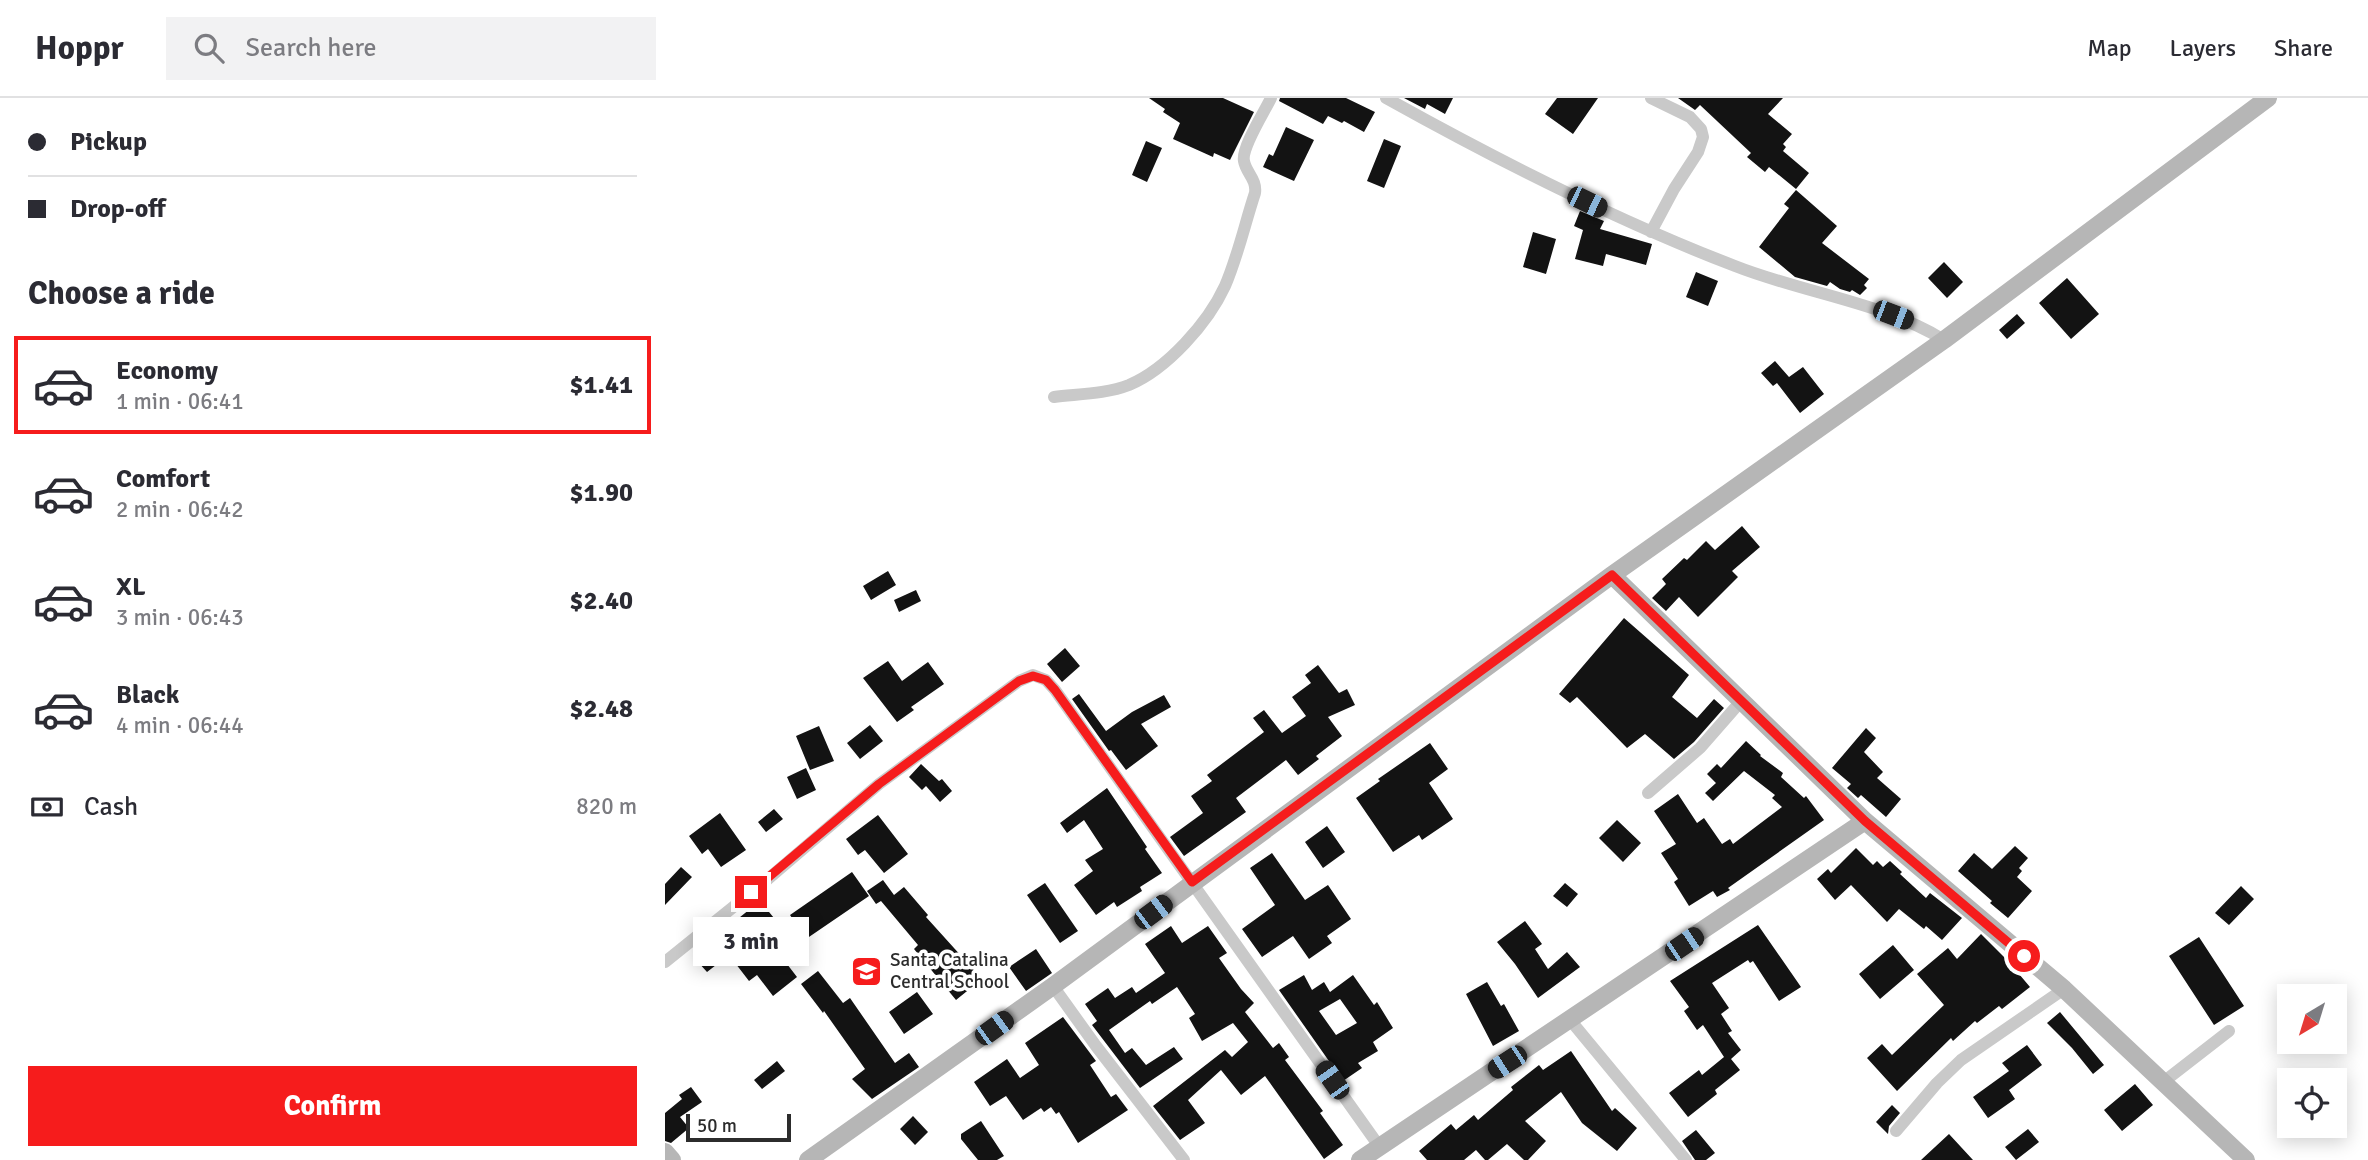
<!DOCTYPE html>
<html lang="en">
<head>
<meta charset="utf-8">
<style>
  body { margin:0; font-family:Signika,sans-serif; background:#f2f2f3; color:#2b2b33; height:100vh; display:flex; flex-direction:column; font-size:26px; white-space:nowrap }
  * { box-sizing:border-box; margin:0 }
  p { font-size:23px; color:#7c7c81 }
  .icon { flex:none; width:38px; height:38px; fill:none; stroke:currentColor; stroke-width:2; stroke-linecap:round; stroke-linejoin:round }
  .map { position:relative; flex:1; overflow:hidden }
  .side { display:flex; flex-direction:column; background:#fff; width:665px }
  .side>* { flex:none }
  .guide { display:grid; align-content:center; height:154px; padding:0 28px; background:#fff }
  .needle { width:46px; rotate:218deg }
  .buttons { position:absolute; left:1612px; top:886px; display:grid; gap:14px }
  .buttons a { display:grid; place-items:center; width:70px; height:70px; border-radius:0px; background:#fff; box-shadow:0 4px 18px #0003; font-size:35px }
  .scale { position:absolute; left:21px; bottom:18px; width:105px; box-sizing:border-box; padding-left:7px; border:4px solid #2c2c2c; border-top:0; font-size:19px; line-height:24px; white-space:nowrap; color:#2c2c2c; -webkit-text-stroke:5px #fff; paint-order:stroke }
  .end { position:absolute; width:32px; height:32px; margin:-16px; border:9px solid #f61c1c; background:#fff; box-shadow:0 0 0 4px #fff }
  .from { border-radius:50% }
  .bubble { position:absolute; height:49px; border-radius:0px; background:#fff; box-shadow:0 4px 18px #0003; font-size:23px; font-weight:800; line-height:49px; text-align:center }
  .car { position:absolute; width:21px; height:42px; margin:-21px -10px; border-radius:9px; box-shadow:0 0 5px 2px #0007; background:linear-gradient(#222 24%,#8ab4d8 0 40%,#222 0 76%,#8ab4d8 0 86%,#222 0) }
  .guide b { display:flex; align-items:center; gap:24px; height:66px; font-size:26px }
  .guide b+b { border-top:2px solid #e1e1e2 }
  .guide i { width:18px; height:18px; background:#2b2b33 }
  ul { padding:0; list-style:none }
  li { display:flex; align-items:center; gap:21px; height:98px; margin:0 14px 10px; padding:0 14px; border:4px solid transparent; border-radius:0px }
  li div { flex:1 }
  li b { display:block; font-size:26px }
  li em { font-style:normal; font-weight:800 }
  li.current { border-color:#f61c1c }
  li>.icon { width:63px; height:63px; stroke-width:1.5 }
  h2 { padding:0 28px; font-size:32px; line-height:84px }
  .pay { display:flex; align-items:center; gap:18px; height:77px; padding:0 28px; font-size:26px }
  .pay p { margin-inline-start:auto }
  .cta { display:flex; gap:14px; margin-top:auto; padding:14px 28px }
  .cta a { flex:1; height:80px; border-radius:0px; background:#f61c1c; color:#fff; font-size:28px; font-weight:800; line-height:80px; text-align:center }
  header { display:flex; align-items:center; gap:42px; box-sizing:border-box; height:98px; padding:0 35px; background:#fff; border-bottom:2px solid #e1e1e2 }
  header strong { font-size:33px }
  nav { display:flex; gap:38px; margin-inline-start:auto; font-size:24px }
  .search { width:490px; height:63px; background:#f2f2f3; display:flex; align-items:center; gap:18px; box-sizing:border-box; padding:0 24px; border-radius:0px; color:#7c7c81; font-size:26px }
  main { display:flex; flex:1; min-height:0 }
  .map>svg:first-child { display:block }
  .building { fill:#131313; fill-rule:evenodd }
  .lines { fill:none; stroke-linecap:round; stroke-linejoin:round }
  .street { stroke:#c9c9c9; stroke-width:12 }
  .secondary { stroke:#b6b6b6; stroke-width:18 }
  .route { stroke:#f61c1c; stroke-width:9 }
  .labels { text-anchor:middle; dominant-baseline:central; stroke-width:7; stroke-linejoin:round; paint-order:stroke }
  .poi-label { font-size:19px; fill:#2c2c2c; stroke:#fff; text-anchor:start }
</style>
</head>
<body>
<header>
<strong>Hoppr</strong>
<div class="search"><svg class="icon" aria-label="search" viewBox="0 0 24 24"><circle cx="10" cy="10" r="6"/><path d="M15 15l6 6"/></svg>Search here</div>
<nav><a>Map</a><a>Layers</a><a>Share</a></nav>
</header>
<main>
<section class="side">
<div class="guide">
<b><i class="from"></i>Pickup</b>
<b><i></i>Drop-off</b>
</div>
<h2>Choose a ride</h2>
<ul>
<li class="current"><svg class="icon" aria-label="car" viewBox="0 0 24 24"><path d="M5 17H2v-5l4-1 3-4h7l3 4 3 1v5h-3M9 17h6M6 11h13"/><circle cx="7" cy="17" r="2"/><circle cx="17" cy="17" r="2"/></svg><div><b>Economy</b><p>1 min · 06:41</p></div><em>$1.41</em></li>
<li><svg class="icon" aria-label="car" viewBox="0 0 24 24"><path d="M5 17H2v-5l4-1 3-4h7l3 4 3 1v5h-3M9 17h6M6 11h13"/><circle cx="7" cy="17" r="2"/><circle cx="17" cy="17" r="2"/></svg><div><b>Comfort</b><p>2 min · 06:42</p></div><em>$1.90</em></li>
<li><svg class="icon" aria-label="car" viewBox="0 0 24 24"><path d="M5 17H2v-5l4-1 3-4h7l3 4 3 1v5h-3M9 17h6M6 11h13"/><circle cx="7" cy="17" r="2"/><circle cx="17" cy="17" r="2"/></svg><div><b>XL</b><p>3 min · 06:43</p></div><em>$2.40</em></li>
<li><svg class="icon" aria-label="car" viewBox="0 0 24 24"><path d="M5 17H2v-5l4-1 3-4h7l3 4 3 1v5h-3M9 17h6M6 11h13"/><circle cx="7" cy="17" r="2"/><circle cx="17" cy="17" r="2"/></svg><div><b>Black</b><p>4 min · 06:44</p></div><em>$2.48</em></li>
</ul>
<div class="pay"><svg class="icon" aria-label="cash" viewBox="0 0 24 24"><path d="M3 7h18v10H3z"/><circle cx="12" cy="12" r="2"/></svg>Cash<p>820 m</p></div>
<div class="cta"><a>Confirm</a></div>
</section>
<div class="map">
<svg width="1703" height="1062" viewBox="0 0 1703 1062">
  <rect width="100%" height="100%" fill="#fff"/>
  <path class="building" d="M484,0H558L589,14L565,62L549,55L548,59L508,41L515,25L498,14L500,11Z
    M615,0H681L710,14L699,34L679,23L677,25L663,18L658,26L614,3Z
    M739,0H788L780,16L762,6L760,11Z
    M892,0H933L908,36L880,16Z
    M1013,0H1118L1103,16L1127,36L1118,46L1121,49L1118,53L1144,75L1131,91L1104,69L1100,74L1082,59L1086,55L1035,7L1030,12Z
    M621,29L649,42L629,83L598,69L604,56L608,58Z
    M719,41L736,48L719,90L702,83Z
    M481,43L497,50L482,84L467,77Z
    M1131,92L1172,128L1157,145L1204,181L1199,187L1202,190L1195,197L1187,192L1185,194L1175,191L1165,184L1162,188L1130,179L1094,149L1124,110L1119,106Z
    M915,113L939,123L935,131L987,146L981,167L941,156L938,168L910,161L918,132L909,128Z
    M868,134L891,141L881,176L858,169Z
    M1279,164L1298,184L1282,200L1263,180Z
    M1031,174L1053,183L1043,208L1021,199Z
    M1402,180L1434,216L1406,241L1374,205Z
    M1352,216L1360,225L1342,241L1334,232Z
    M1110,263L1124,279L1138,269L1159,296L1135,315L1112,285L1108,288L1096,275Z
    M1077,428L1095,449L1067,473L1073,479L1033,519L1014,499L1001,513L987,500L1001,486L997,481L1019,460L1022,462L1041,443L1050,452Z
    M223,473L231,487L206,502L198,488Z
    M251,492L256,503L234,514L229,502Z
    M959,520L1024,577L1007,599L1032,620L1049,601L1059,610L1029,644L1009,661L980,636L962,650L912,599L905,605L894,596Z
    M400,550L415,568L397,584L382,566Z
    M223,563L237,583L263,564L279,586L246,609L249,612L232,624L198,580Z
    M653,567L674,595L682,591L690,607L663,619L677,638L651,658L654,661L633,677L621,662L571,700L581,714L519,758L505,739L538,715L526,698L547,683L542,677L599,634L588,620L599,612L617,635L641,618L627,599L646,585L640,577Z
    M414,596L441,633L467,614L499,597L506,609L476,626L493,648L461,672L446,652L444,653L407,601Z
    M205,627L218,643L195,661L182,645Z
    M154,628L169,663L145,672L131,638Z
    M1201,630L1211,640L1199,654L1218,674L1212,680L1236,701L1221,719L1196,697L1193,700L1182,690L1186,686L1167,670Z
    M1081,643L1096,657L1095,658L1118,675L1116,679L1139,700L1141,698L1159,722L1063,790L1065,792L1052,799L1048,793L1024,808L1009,784L1013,781L996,755L1011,746L989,713L1013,696L1032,725L1039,720L1057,746L1065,741L1068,746L1117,709L1107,700L1110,697L1079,673L1048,703L1040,695L1051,685L1042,676L1052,666L1056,670Z
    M765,645L783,671L764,685L788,721L757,742L754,737L728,754L691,700L715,683L713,681Z
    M256,666L274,683L277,681L287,693L275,704L261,688L257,692L244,679Z
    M141,670L151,692L132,701L122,679Z
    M442,690L482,749L480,751L497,775L475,789L477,793L452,809L449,804L431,817L409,787L428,773L420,762L438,751L419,722L402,735L395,725Z
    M109,711L118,721L101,734L93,724Z
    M55,715L81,752L56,769L43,751L37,756L24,738Z
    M213,717L243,756L219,775L200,752L193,757L181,741Z
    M952,722L976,745L958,764L934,740Z
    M662,728L680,754L658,770L640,744Z
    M1350,748L1363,760L1354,770L1357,773L1352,779L1367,793L1343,820L1325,805L1327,803L1293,773L1309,755L1327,771Z
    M1191,750L1208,767L1212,763L1218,769L1225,763L1237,774L1235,776L1261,800L1265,795L1297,820L1277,842L1261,828L1259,831L1234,811L1222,824L1186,787L1170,802L1152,781L1163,771L1166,775Z
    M607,755L640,802L663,787L686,821L662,838L667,845L644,861L628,838L597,859L577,831L610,807L585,770Z
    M16,769L27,779L0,807V786Z
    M187,774L204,798L141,841L125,817Z
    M218,782L229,797L239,789L263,817L261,819L317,881L291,902L249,851L253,847L216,803L211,806L202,793Z
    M380,785L413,833L395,845L362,797Z
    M900,785L913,796L902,809L888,798Z
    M1576,788L1589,801L1564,827L1550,815Z
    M95,803L109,820L94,831L120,868L122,866L132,879L108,898L92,877L84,883L64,857L42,874L33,864L59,842L54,836Z
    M860,823L877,846L870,851L883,871L902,854L915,869L873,900L850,866L832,844Z
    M1093,827L1136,889L1114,903L1088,863L1085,865L1083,862L1047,885L1064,910L1056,916L1067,933L1063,935L1076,952L1066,961L1075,972L1050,992L1052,996L1023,1019L1004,995L1034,972L1037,977L1059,959L1038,927L1032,932L1019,913L1024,909L1005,883Z
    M506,828L517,845L543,828L562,855L554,860L576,891L589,905L580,914L608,950L614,945L624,959L620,962L658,1013L655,1015L678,1047L659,1061L600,978L576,997L556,972L523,1002L540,1025L515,1042L488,1008L560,952L567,959L583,944L568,925L537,943L524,920L530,916L512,889L487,906L485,903L444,932L460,955L467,950L481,967L509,949L518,961L475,990L427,927L432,923L420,906L443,890L450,900L467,889L471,895L500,875L480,846Z
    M1316,836L1343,863L1365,889L1337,911L1334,908L1312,925L1310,923L1288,943L1286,940L1232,993L1202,960L1217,946L1227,957L1279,907L1252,876L1283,850L1292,861Z
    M1534,839L1579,908L1549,927L1504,858Z
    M1228,847L1249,872L1215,901L1194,876Z
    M371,851L387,875L361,893L344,869Z
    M153,873L178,905L185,900L230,965L244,955L254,969L207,1001L187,981L200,971L159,913L158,915L136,886Z
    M639,877L647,892L659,884L665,894L688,877L709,907L712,904L728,930L708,944L713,953L693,965L697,970L678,983L614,892ZM675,901L692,925L671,937L654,913Z
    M822,884L836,908L839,906L854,933L828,948L801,896Z
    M252,894L268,916L239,936L224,914Z
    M1395,914L1439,967L1428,976L1407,950L1382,925Z
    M398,919L431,963L425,967L446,999L451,996L463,1012L413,1045L394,1014L391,1016L386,1009L379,1014L376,1010L358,1022L341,998L325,1008L309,984L342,961L355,980L374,967L360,945Z
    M1362,947L1377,967L1344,992L1350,1001L1323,1020L1308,999L1344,973L1337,965Z
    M906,953L947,1013L950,1010L972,1030L952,1053L917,1025L896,994L860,1023L881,1043L863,1062H859L842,1046L823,1062H820L811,1052L799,1062H762L754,1053L786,1026L791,1032L809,1017L813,1022L848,992L846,989L874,967L878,972Z
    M112,963L120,973L97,991L89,982Z
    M1470,986L1488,1007L1457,1033L1439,1012Z
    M26,989L37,1004L15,1019L24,1030L6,1045L0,1043V1015L17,1001L14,997Z
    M1227,1007L1235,1015L1224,1028L1223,1036L1211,1024Z
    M248,1018L263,1034L250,1047L235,1031Z
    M316,1023L339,1058L332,1062H313L296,1041V1036Z
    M1363,1031L1374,1044L1351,1062L1340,1049Z
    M1031,1032L1050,1055L1041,1062H1030L1017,1043Z
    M1284,1036L1308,1062H1256Z"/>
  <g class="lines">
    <path class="street" d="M721,0C834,63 950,122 1070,168C1138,195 1217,204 1279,242
      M986,134L1009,91L1033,54L1038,39L1036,31L1025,19L986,0
      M389,299C413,296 441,296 464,287C502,271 543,225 560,188C573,158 580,125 590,95C592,81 581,75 579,63C576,50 600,13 606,0
      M983,695L1035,650L1077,602
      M0,864L103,781L214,686L354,583L368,577L381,582L390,592L714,1048
      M388,888L431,948L519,1062
      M906,923L1021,1062
      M1497,985L1564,933
      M1231,1033L1272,985L1296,962L1399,891"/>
    <path class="secondary" d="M947,477L1200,723L1399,891L1581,1062
      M0,1054L7,1062
      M143,1062L388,888L947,477L1279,242L1603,0
      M695,1062L1200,723"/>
  </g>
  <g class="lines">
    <path class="route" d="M86,794L214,686L354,583L368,578L381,582L390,592L527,784L947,477L1200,723L1359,858"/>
  </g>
  <defs>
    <symbol id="school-square" viewBox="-11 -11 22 22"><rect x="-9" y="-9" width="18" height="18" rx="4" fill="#f61c1c" stroke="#fff"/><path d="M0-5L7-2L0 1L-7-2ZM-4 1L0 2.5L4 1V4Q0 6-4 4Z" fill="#fff"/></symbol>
  </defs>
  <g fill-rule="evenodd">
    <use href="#school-square" x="184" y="856" width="35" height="35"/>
  </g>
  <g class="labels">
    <g class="poi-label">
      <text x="225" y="862">Santa Catalina<tspan x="225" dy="22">Central School</tspan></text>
    </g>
  </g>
</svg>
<div class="buttons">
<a><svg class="needle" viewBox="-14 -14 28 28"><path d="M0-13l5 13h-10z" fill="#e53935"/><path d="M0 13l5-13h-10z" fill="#7c7c81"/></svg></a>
<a><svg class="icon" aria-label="locate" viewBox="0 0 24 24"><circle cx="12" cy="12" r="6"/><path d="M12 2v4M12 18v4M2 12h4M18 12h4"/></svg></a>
</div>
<div class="scale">50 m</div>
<i class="end from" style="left:1359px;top:858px"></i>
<i class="end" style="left:86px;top:794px"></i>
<div class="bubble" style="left:28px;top:819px;width:116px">3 min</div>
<i class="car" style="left:922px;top:104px;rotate:116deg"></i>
<i class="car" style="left:1228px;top:217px;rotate:111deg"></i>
<i class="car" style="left:488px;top:814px;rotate:53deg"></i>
<i class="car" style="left:1019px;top:846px;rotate:56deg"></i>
<i class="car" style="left:329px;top:930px;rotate:54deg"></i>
<i class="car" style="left:842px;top:964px;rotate:237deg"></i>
<i class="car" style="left:667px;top:982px;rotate:325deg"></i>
</div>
</main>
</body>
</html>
